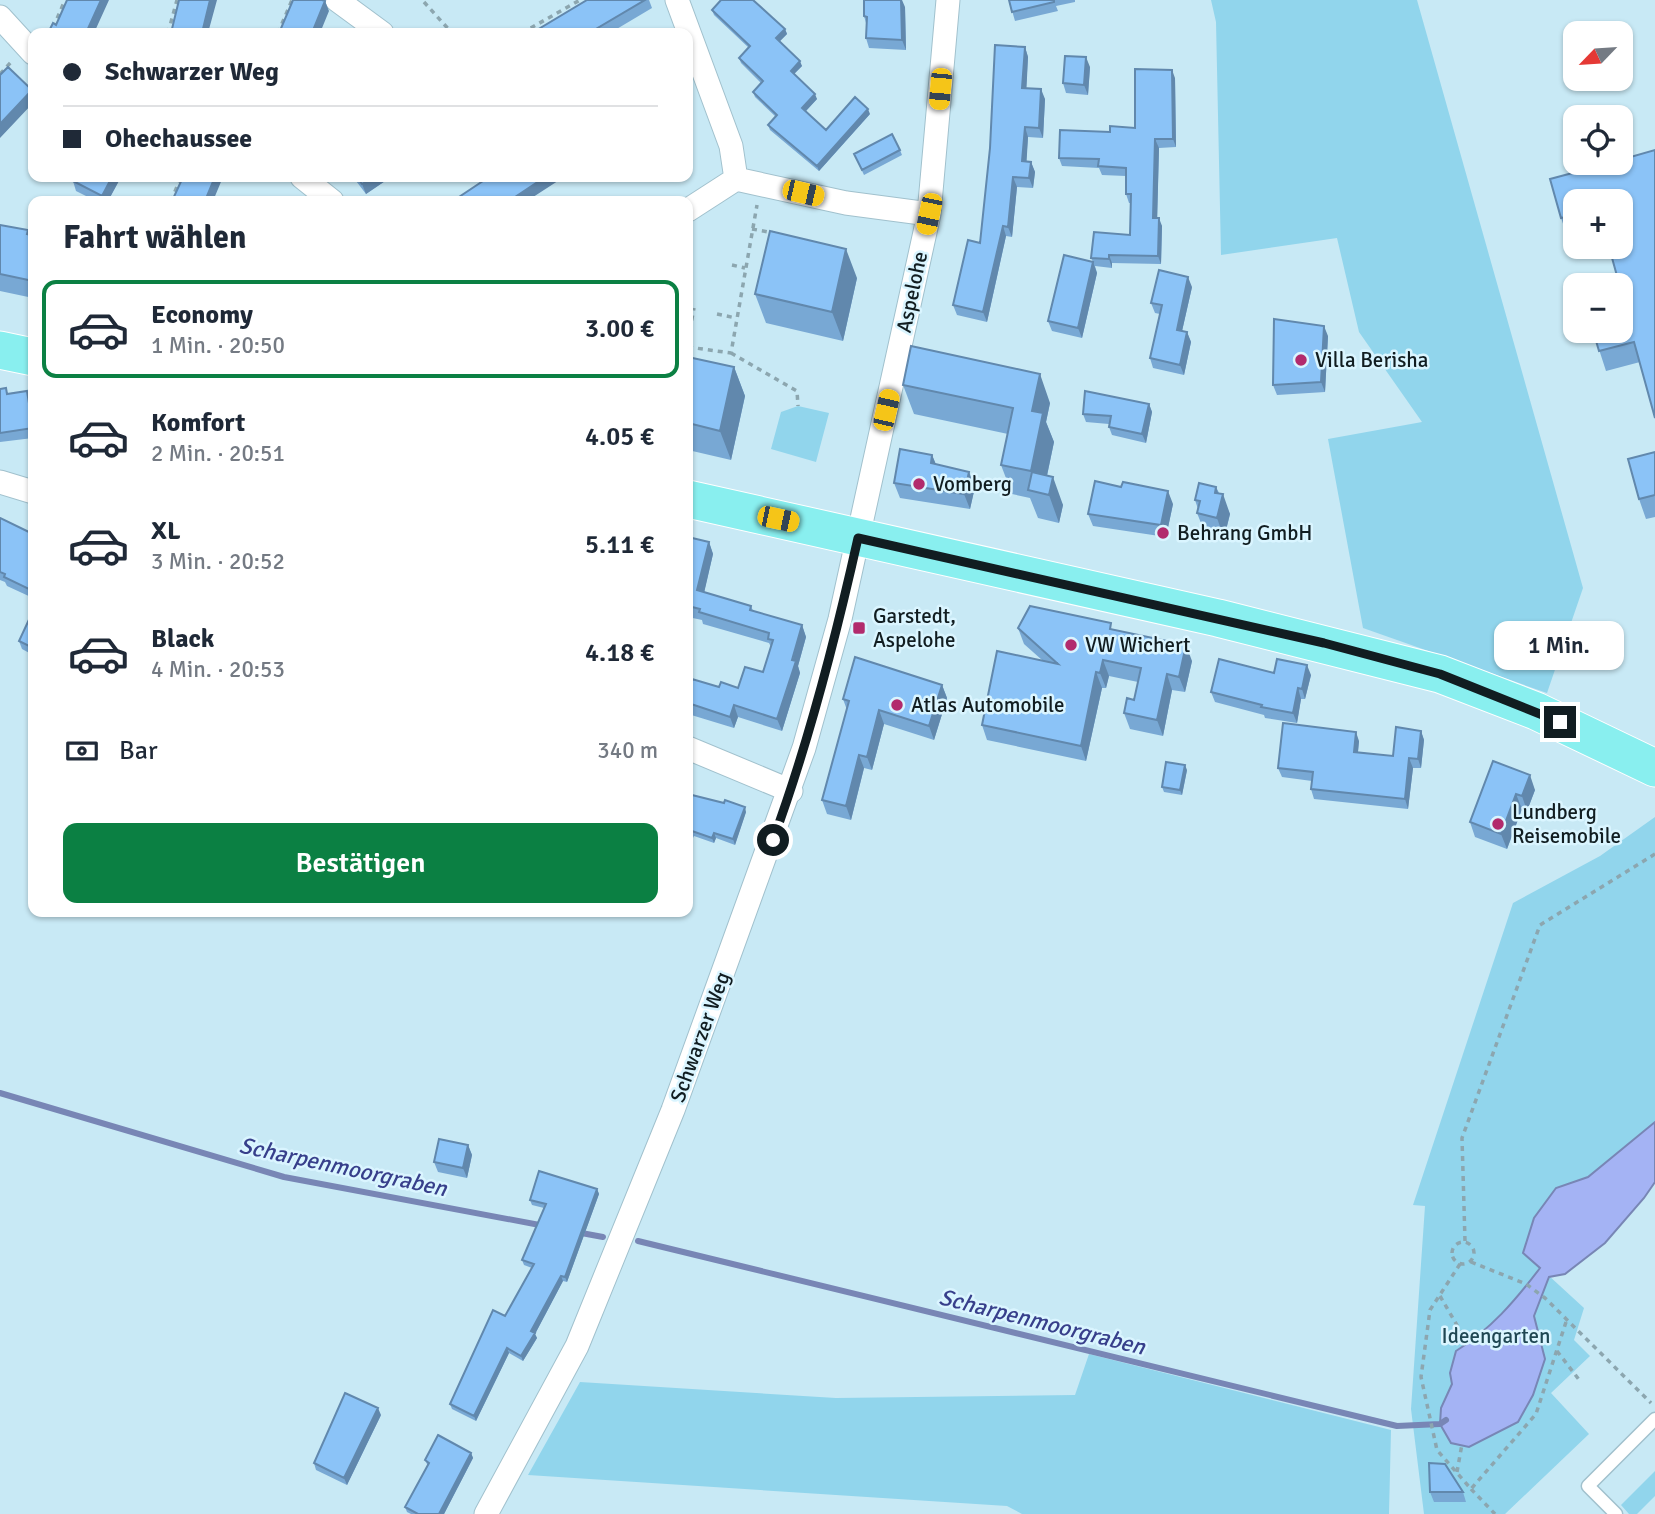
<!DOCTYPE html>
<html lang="de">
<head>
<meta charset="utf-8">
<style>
  body { margin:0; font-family:Signika,sans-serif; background:#f2f2f3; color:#1f2937; height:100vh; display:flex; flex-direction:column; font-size:26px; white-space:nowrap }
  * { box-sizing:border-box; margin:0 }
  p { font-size:23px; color:#747a83 }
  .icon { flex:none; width:38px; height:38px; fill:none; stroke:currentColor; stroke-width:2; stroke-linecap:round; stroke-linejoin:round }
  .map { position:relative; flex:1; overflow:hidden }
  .panel { position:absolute; left:28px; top:196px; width:665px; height:721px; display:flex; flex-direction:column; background:#fff; border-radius:14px; box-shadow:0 2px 5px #0004 }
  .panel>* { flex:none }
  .hud { position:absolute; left:28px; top:28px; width:665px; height:154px; border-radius:14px; box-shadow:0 2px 5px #0004; display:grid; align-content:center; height:154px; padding:0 35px; background:#fff }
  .needle { width:46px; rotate:245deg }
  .controls { position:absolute; left:1563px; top:21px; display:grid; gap:14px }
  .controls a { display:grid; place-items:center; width:70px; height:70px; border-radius:14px; background:#fff; box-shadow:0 2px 5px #0004; font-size:35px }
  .end { position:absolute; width:32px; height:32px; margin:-16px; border:9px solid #111d21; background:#fff; box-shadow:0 0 0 4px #fff }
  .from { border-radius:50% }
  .bubble { position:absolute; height:49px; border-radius:14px; background:#fff; box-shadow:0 2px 5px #0004; font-size:23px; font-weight:600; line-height:49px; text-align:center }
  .car { position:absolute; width:21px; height:42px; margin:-21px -10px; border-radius:9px; box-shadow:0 0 5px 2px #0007; background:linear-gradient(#f5c518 24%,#345 0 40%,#f5c518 0 76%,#345 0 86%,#f5c518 0) }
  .hud b { display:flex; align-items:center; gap:24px; height:66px; font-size:26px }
  .hud b+b { border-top:2px solid #e0e1e3 }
  .hud i { width:18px; height:18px; background:#1f2937 }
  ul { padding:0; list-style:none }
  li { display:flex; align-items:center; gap:21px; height:98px; margin:0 14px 10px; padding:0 21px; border:4px solid transparent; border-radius:14px }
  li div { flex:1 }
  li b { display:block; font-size:26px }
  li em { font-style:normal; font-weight:600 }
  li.on { border-color:#0b8043 }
  li>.icon { width:63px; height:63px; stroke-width:1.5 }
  h2 { padding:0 35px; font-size:32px; line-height:84px }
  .pay { display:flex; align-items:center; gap:18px; height:77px; padding:0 35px; font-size:26px }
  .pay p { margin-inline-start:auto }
  .primary-button { display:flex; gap:14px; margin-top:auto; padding:14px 35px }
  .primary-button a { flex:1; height:80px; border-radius:14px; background:#0b8043; color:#fff; font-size:28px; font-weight:600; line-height:80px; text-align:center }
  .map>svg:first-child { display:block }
  .green { fill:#91d5ec }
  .water { fill:#a4b3f4; stroke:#7886b5; stroke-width:2 }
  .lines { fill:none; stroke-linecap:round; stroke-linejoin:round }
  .stream { stroke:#7886b5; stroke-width:6 }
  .lane-casing { stroke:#a1c1cd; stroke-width:15 }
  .street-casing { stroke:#a1c1cd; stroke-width:25 }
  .primary-casing { stroke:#fff; stroke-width:39 }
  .path { stroke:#8ca6af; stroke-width:3.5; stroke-dasharray:5 5; stroke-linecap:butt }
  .lane { stroke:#fff; stroke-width:12 }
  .street { stroke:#fff; stroke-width:23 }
  .primary { stroke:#89efef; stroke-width:37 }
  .wall { fill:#78a8d4 }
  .shaded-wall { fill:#6188ad }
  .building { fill:#8bc3f7; stroke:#6188ad; stroke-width:2 }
  .route { stroke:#111d21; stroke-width:9 }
  .poi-dot { fill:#b22b6d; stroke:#daf5ff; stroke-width:2.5 }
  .labels { text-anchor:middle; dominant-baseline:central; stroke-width:5; stroke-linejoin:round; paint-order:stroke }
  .street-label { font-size:21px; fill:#111d21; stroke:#daf5ff }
  .poi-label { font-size:21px; fill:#111d21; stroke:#daf5ff; text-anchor:start }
  .park-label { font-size:21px; fill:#1f4753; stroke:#daf5ff }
  .water-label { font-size:23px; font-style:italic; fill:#373f8b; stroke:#daf5ff }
</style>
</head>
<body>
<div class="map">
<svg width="1655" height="1514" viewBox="0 0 1655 1514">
  <rect width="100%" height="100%" fill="#c8e9f5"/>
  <path class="green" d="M1211,0H1417L1583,588L1547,693L1363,628L1328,439L1422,422L1359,332L1337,238L1221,255L1216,22Z
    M798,406L829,413L816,462L771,449L781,412Z
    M1655,817V1122L1588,1177L1556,1188L1523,1252L1584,1308L1574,1340L1590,1356L1551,1393L1589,1434L1505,1514H1424L1411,1409L1425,1206L1413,1205L1513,903L1600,856Z
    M1089,1354L1391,1430L1389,1514H1022L1007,1506L528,1475L580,1382L836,1398L1075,1395Z
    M1655,1471V1496L1637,1514H1629L1621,1505Z"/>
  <path class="water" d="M1655,1122V1182L1644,1198L1605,1243L1565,1274L1549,1277L1534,1316L1545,1359L1533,1395L1518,1422L1469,1447L1451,1443L1440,1424L1441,1408L1452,1384L1450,1373L1456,1351C1491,1329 1515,1301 1540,1268L1523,1253L1534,1218L1556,1188L1588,1177Z"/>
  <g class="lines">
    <path class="stream" d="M0,1093L284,1177L545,1226
      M576,1232L603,1237
      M638,1241L1397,1426L1440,1424L1446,1420"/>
    <defs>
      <path id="lane" d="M1616,1514L1588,1486L1655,1419"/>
      <path id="street" d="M337,0L382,33
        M677,0L731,146L736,179
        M0,17L33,53
        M302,177L332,201
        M688,210L736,179L846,203L929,214
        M0,482L33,492
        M688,748L791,791
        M486,1514L577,1346L673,1110L804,748L840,619L929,214L948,0"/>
      <path id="primary" d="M0,350L33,357
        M688,499L1218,618L1440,674L1536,711L1655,768"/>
    </defs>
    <use href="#lane" class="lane-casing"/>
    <use href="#street" class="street-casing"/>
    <use href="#primary" class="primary-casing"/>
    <path class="path" d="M424,2L452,33
      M45,33L53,28L65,0
      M168,33L177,0
      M278,33L292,0
      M522,33L580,0
      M0,74L13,60
      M171,201L181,177
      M752,229L774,233
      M732,265L745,268
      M717,314L736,318
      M688,340L694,308
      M688,347L731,353L757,205
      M731,353L797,391L798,406
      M1465,1241L1462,1138L1540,925L1655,854
      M1452 1253a11 11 0 1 1 22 0a11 11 0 1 1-22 0Z
      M1471,1262L1526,1284L1545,1298L1651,1403
      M1460,1264L1430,1310L1421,1377L1437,1450L1471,1489L1536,1414L1567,1319
      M1440,1296L1465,1339
      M1557,1351L1580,1381
      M1457,1472L1462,1444
      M1471,1489L1495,1514"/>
    <use href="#lane" class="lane"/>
    <use href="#street" class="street"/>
    <use href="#primary" class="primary"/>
  </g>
  <path class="wall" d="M587,0H649L652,8L610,33H532Z
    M1009,0H1075V2L1056,6L1058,11L1015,21Z
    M905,7L906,50L869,48L866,38V23L864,16Z
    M712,10L785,29L787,34L779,42L802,66L794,74L817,99L806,111L826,130L870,114L819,171L770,130L768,125L776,117L755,97L753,92L761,83L741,63L739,58L749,48L714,15Z
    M1025,47L1028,57L1026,88L1045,99L1043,138L1028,137L1026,162H1031L1035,172L1033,188L1017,187L1012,237L1006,236L987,322L957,315L953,305L980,243Z
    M1090,67L1088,95L1066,93L1063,83Z
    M1175,78L1176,147L1159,148L1157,218L1162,226L1161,264L1112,263V268L1095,266L1097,273L1082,338L1052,331L1048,321L1093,262L1091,258L1130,235V203H1129L1126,194V176L1102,175L1099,168L1062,166L1059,158L1110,132L1135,128Z
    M900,150L902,155L864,175L854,154Z
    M1655,150V418L1640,362L1606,371L1594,334L1600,332V331H1620V295L1622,294L1609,247H1620V201H1575V236L1568,238L1561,218L1550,179L1610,163H1620V160Z
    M75,177H121L108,201H96L76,191L73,181Z
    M353,177H391L366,194Z
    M0,225L28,230L30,235L33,236V298L0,291Z
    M857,278L843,341L766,323L755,294Z
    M1192,287L1182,331L1187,332L1191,342L1184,375L1153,368L1150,358L1160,314L1155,313L1151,303Z
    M1328,336L1325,392L1277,395L1273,385Z
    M688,357L734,367L745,396L731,460L688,450Z
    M903,385L1050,403L1046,422L1054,442L1047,476L1063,505L1059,523L1038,518L1030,498L1012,494L1001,465L1008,434L914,414Z
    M0,389L9,394L27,391L30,400L33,419V438L0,442Z
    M1149,404L1152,412L1146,443L1112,435L1109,427V424L1086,422L1083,414Z
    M1655,452V517L1646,519L1639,499Z
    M932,455L936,465L975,487L970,509L900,498L894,483Z
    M1216,487L1230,514L1224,538L1205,533L1197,513L1198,509L1195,500Z
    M1173,504L1166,537L1093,526L1088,514Z
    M0,518L33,534V598L7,586L5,582L0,580Z
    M688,537L709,542L713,554L704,592L751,606L753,611L802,625L806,637L798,666L800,673L782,731L738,717L734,728L688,714V691L719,687L738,688L763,672L771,647L769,643L703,624L702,620L688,617Z
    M33,611V655L22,649L19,641Z
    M1018,628L1113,629L1192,661L1185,692L1172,690L1163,736L1130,729L1124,713L1134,700L1138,682L1109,676L1106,688H1102L1086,761L987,740L982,725L1042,660L1024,644Z
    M1274,673L1311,675L1305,699H1301L1297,723L1265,718L1264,715L1215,702L1211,692Z
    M942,685L947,698L934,740L884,724L872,770L864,768L851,820L827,814L822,800L847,710L843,699Z
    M1421,731L1424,740L1421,768H1413L1408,809L1314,799L1311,789L1312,781L1282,777L1278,768L1359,741L1358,752L1393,756Z
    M1493,761L1535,790L1527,811L1522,809L1507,849L1475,837L1470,822Z
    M1187,770L1182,795L1164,792L1162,787Z
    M688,794L746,812L735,845L716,838L714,843L694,836L692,840L688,838Z
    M468,1145L472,1155L467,1178L438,1172L434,1162Z
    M597,1189L599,1194L567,1282L563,1281L535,1334L537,1338L523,1361L509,1353L476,1421L452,1409L450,1404L505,1316L532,1268L524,1265L522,1260L544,1208L532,1205L530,1200Z
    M381,1415L347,1485L316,1470L314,1463Z
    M471,1453L473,1458L444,1514H411L407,1512L405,1507L428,1466L425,1460Z
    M1430,1492H1463L1466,1502H1434Z"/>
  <path class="shaded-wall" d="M101,0H109L94,33H86Z
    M210,0H217L208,33H202Z
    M899,0H902L905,7L906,50L902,40Z
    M325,1L329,11L320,33H312Z
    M785,29L787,34L778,43L776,38Z
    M1025,47L1028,57L1026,98L1022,88Z
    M1086,57L1090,67L1088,95L1084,85Z
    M800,61L802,66L792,76L791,71Z
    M1172,70L1175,78L1176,147L1173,139Z
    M1041,89L1045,99L1043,138L1039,128Z
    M32,90L33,103L0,138V124Z
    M815,94L817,99L804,113L802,108Z
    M868,109L870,114L819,171L817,166Z
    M1025,127L1028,137L1026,171L1022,161Z
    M1155,139L1159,148L1157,226L1153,218Z
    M1031,162L1035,172L1033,188L1029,178Z
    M112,177H121L108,201H104L102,196Z
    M215,177H223L213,201H205Z
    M373,177H391L366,194L362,184Z
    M545,177H564L527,201H509Z
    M1013,177L1017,187L1012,237L1008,227Z
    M1159,218L1162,226L1161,264L1158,256Z
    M1003,226L1006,236L987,322L983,312Z
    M846,249L857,278L843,341L832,312Z
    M1109,255L1112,263V268L1109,259Z
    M1093,262L1097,273L1082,338L1078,328Z
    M1188,277L1192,287L1180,340L1177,330Z
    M1324,326L1328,336L1325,392L1321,382Z
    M1187,332L1191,342L1184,375L1180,365Z
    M734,367L745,396L731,460L720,431Z
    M1040,374L1050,403L1046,422L1054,442L1043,494L1039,493L1031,471L1032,411Z
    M27,391L30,400L33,419V429Z
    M1149,404L1152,412L1146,443L1142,434Z
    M932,455L938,469L931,463Z
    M969,472L975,487L970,509L964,494Z
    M1053,477L1063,505L1059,523L1049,495Z
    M1216,487L1221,501L1223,494L1230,514L1224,538L1217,518L1215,493Z
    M1168,491L1173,504L1166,537L1161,525Z
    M709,542L713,554L702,602L697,590Z
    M802,625L806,637L798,666L800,673L782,731L777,719Z
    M1186,645L1192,661L1185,692L1179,677Z
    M1103,660L1109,676L1106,688L1100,673Z
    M1307,665L1311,675L1305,699L1302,689Z
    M1096,672L1102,688L1086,761L1081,746Z
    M1167,674L1172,690L1163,736L1157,720Z
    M942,685L947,698L934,740L929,726Z
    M1298,688L1301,699L1297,723L1293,713Z
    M734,705L738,717L734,728L730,717Z
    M879,710L884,724L872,770L867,757Z
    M1421,731L1424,740L1421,768L1418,759Z
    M1356,732L1359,741L1357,761L1354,752Z
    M859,755L864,768L851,820L846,806Z
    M1409,758L1413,768L1408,809L1405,799Z
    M1185,765L1187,770L1182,795L1180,790Z
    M1530,775L1535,790L1527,811L1522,796Z
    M1516,794L1522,809L1507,849L1501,834Z
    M745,807L746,812L735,845L733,839Z
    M714,833L716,838L714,843L712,838Z
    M468,1145L472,1155L467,1178L463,1168Z
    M597,1189L599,1194L567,1282L565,1277Z
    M561,1276L563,1281L535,1334L537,1338L523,1361L521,1356L531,1331Z
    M507,1348L509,1353L476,1421L474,1416Z
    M378,1408L381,1415L347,1485L344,1478Z
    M471,1453L473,1458L444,1514H439Z"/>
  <path class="building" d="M67,0H101L86,33H48L53,23L56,25Z
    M179,0H210L202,33H171Z
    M293,0H322L325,1L312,33H279Z
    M587,0H645L589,33H532Z
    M721,0H753L785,29L776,38L800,61L791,71L815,94L802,108L826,130L855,97L868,109L817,166L768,125L777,115L753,92L763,81L739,58L750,46L712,10Z
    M864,0H901L902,40L866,38L867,17L864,16Z
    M1009,0H1054V2L1012,12Z
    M995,45L1025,47L1022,88L1041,89L1039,128L1025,127L1022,161L1031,162L1029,178L1013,177L1008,227L1003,226L983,312L953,305L968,240L980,243L990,148Z
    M1065,56L1086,57L1084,85L1063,83Z
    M8,67L32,90L0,124V75Z
    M1135,69L1172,70L1173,139H1155L1153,218H1159L1158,256L1109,255V259L1091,258L1094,232L1130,235L1131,194H1126V168L1098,166L1099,159L1059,158L1060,130L1110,132V126L1135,128Z
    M892,134L900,150L862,170L854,154Z
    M1655,150V418L1634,342L1599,351L1594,334L1600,332V331H1620V295L1622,294L1609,247H1620V201H1575V215L1561,218L1550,179L1610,163H1620V160Z
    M75,177H112L102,196L73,181Z
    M183,177H215L205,201H172Z
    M357,177H373L362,184Z
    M489,177H545L509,201H453Z
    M0,225L28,230L27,234L33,236V281L0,274Z
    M770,231L846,249L832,312L755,294Z
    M1064,255L1093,262L1078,328L1048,321Z
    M1159,270L1188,277L1177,330L1187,332L1180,365L1150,358L1162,305L1151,303Z
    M1274,319L1324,326L1321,382L1273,385Z
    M911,346L1040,374L1032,411L1043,413L1031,471L1001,465L1013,408L903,385Z
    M688,357L734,367L720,431L688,423Z
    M6,388L7,394L27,391L33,428L0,433V389Z
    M1085,391L1149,404L1142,434L1109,427L1111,416L1083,414Z
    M900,449L932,455L931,463L969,472L964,494L894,483Z
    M1655,452V495L1639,499L1628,459Z
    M1032,472L1053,477L1049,495L1028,490Z
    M1095,481L1121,487L1123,482L1168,491L1161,525L1088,514Z
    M1199,483L1216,487L1215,493L1223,494L1217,518L1197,513L1200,501L1195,500Z
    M0,518L33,534V591L4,577L5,574L0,572Z
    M688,537L709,542L697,590L751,606L750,610L802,625L792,660L796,661L777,719L734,705L730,717L688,703V691L692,679L719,687L721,682L738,688L745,667L763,672L773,640L768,639L769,633L699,612L700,609L688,606Z
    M1030,606L1111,623L1110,629L1186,645L1179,677L1167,674L1157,720L1124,713L1127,698L1134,700L1141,668L1103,660L1100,673L1096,672L1081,746L982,725L997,651L1058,664L1018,628Z
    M33,611V648L19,641Z
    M855,657L942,685L929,726L879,710L867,757L859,755L846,806L822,800L849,701L843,699Z
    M1219,659L1274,673L1277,659L1307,665L1302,689L1298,688L1293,713L1261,707L1262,705L1211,692Z
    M1283,723L1356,732L1354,752L1393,756L1396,727L1421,731L1418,759L1409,758L1405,799L1311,789L1313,772L1278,768Z
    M1493,761L1530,775L1522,796L1516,794L1501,834L1470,822Z
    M1166,762L1185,765L1180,790L1162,787Z
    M688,794L724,803L725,800L745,807L733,839L714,833L712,838L692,831L690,835L688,834Z
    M439,1139L468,1145L463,1168L434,1162Z
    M539,1171L597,1189L565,1277L561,1276L531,1331L535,1333L521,1356L507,1348L474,1416L450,1404L493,1310L505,1316L534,1264L522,1260L546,1204L530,1200Z
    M345,1393L378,1408L344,1478L314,1463Z
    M438,1435L471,1453L439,1514H418L405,1507L429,1463L425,1460Z
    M1429,1463L1445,1464L1463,1492H1430Z"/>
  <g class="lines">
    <path class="route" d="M773,840C809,742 835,641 858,538L1324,643L1440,674L1560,722"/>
  </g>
  <g class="poi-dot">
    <circle cx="1301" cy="360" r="7"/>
    <circle cx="919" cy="484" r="7"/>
    <circle cx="1163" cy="533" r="7"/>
    <rect x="852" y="621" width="14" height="14" rx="3.5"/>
    <circle cx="1071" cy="645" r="7"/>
    <circle cx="897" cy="705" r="7"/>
    <circle cx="1498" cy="824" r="7"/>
  </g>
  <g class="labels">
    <g class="street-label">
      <text transform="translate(912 292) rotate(-78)">Aspelohe</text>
      <text transform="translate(700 1037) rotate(-70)">Schwarzer Weg</text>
    </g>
    <g class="poi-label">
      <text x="1315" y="360">Villa Berisha</text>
      <text x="933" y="484">Vomberg</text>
      <text x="1177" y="533">Behrang GmbH</text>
      <text x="873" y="616">Garstedt,<tspan x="873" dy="24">Aspelohe</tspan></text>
      <text x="1085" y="645">VW Wichert</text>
      <text x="911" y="705">Atlas Automobile</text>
      <text x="1512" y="812">Lundberg<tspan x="1512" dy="24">Reisemobile</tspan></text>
    </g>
    <g class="park-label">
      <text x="1496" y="1336">Ideengarten</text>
    </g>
    <g class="water-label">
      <text transform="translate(343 1167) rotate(12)">Scharpenmoorgraben</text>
      <text transform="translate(1042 1322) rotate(14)">Scharpenmoorgraben</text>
    </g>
  </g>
</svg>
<div class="controls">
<a><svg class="needle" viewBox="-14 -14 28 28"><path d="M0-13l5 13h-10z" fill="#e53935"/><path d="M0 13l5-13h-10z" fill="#747a83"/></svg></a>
<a><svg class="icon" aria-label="locate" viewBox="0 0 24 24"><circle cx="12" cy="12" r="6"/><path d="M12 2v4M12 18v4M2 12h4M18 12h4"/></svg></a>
<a>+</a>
<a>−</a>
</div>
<i class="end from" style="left:773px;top:840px"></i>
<i class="end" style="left:1560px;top:722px"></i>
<div class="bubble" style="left:1494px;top:621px;width:130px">1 Min.</div>
<i class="car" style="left:940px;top:89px;rotate:185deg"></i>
<i class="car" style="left:803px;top:193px;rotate:103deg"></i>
<i class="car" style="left:929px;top:214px;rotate:192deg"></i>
<i class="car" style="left:886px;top:410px;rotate:13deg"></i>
<i class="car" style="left:778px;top:519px;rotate:102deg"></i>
<div class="hud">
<b><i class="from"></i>Schwarzer Weg</b>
<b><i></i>Ohechaussee</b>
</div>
<section class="panel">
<h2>Fahrt wählen</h2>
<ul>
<li class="on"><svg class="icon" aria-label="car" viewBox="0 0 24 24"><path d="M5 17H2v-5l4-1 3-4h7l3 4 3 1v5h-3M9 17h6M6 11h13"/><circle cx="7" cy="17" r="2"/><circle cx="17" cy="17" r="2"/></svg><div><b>Economy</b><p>1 Min. · 20:50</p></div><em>3.00 €</em></li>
<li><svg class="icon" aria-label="car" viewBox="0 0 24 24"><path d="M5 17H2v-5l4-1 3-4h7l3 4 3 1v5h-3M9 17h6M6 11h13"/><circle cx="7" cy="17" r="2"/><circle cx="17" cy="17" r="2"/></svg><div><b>Komfort</b><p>2 Min. · 20:51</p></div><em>4.05 €</em></li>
<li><svg class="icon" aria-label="car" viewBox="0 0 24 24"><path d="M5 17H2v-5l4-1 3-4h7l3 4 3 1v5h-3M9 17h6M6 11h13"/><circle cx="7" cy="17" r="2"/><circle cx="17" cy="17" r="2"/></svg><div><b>XL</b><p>3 Min. · 20:52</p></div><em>5.11 €</em></li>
<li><svg class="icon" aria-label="car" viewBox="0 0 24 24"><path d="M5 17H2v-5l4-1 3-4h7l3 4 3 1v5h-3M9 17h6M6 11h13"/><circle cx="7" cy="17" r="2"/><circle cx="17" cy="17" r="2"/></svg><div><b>Black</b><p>4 Min. · 20:53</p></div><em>4.18 €</em></li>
</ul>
<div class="pay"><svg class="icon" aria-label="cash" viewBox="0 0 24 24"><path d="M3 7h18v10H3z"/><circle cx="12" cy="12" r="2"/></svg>Bar<p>340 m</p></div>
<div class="primary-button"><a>Bestätigen</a></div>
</section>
</div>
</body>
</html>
